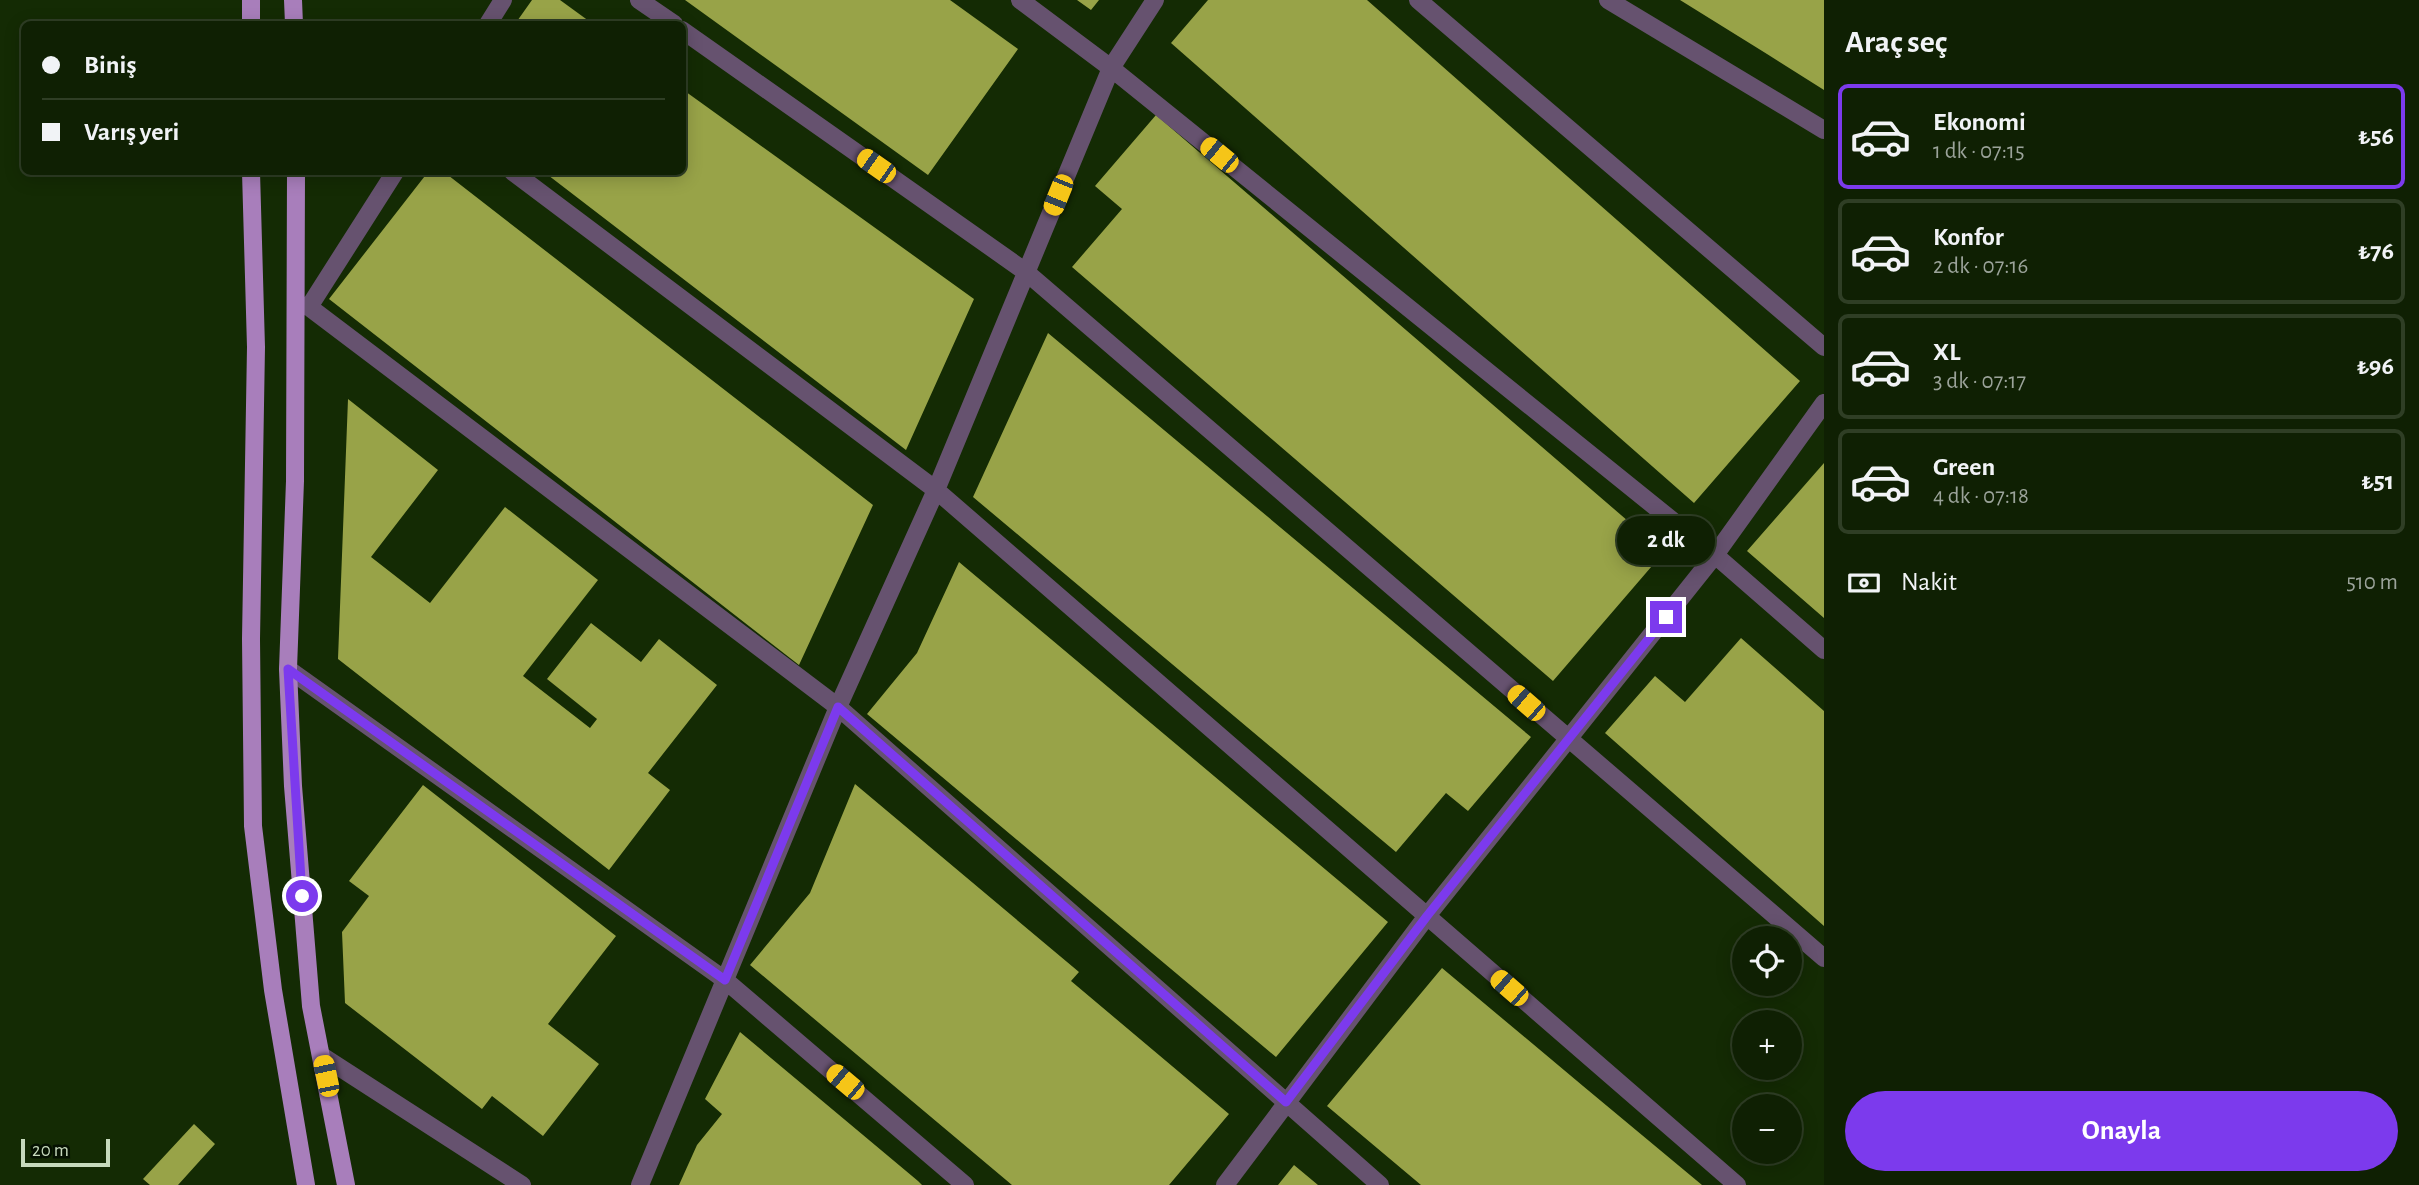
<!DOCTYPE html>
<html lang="tr">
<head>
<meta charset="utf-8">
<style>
  body { margin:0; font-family:"Alegreya Sans",sans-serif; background:#18280d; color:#f1f3f6; height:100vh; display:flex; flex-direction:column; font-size:26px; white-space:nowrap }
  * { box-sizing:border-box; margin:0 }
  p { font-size:23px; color:#9ba39a }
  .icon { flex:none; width:38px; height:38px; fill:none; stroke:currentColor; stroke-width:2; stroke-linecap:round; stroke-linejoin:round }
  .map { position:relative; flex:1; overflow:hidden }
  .details { display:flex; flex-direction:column; background:#0f2003; width:595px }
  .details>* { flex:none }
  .hud { position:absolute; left:21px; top:21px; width:665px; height:154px; border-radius:10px; box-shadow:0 4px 18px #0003,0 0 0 2px #2f3e25; display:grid; align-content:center; height:154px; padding:0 21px; background:#0f2003 }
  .tools { position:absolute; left:1732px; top:926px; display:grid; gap:14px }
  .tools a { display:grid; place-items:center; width:70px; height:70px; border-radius:50%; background:#0f2003; box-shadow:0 4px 18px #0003,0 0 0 2px #2f3e25; font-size:35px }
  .scale { position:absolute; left:21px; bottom:18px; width:89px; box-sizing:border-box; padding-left:7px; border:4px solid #c7dabd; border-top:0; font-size:19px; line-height:24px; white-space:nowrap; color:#c7dabd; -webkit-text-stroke:5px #051101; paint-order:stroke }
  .end { position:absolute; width:32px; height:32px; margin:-16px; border:9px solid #7c3aed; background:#fff; box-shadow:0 0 0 4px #fff }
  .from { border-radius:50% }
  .bubble { position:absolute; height:49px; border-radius:24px; background:#0f2003; box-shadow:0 4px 18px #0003,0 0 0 2px #2f3e25; font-size:23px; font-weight:700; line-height:49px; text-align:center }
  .car { position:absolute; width:21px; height:42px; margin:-21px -10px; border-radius:9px; box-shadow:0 0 5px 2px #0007; background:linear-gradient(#f5c518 24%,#345 0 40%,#f5c518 0 76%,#345 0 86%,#f5c518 0) }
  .hud b { display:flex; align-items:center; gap:24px; height:66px; font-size:26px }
  .hud b+b { border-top:2px solid #2f3e25 }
  .hud i { width:18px; height:18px; background:#f1f3f6 }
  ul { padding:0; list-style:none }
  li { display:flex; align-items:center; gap:21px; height:105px; margin:0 14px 10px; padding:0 7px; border:4px solid #2f3e25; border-radius:10px }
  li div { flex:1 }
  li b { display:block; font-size:26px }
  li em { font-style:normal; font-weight:700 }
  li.current { border-color:#7c3aed }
  li>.icon { width:63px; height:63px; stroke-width:1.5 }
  h2 { padding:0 21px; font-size:32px; line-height:84px }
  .pay { display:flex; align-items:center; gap:18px; height:77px; padding:0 21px; font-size:26px }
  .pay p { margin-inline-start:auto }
  .action { display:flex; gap:14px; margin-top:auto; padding:14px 21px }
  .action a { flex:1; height:80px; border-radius:42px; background:#7c3aed; color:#fff; font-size:28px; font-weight:700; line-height:80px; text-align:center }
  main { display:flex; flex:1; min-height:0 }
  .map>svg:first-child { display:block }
  .building { fill:#98a348 }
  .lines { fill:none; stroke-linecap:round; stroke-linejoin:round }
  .minor { stroke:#66526f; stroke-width:18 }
  .major { stroke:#a87ebb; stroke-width:18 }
  .route { stroke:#7c3aed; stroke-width:9 }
</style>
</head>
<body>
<main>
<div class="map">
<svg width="1824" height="1185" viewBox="0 0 1824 1185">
  <rect width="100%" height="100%" fill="#142b04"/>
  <path class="building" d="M532,0H560L593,24H515Z
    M685,0H950L1018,49L928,175Z
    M1077,0H1099L1091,10Z
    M1208,0H1367L1800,381L1694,503L1171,43Z
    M1680,0H1824V90L1767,54Z
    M682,89L974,299L906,450L544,172H682Z
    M1156,115L1664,552L1553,681L1072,267L1122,209L1095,186Z
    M428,172H444L873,505L799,665L329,299Z
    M1048,333L1531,737L1468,811L1446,793L1396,852L973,497Z
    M348,399L438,470L371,557L430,603L505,507L598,580L523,676L590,728L597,719L547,679L591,623L641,662L659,639L717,685L648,773L670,790L609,870L338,659Z
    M1824,463V618L1747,551Z
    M959,562L1388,922L1276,1057L867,714L917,653Z
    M1741,638L1824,711V926L1605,733L1655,676L1685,702Z
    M855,784L1079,972L1071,981L1229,1114L1169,1185H1012L750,965L810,893Z
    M423,785L616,936L548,1024L599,1064L543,1136L492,1096L482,1109L345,1003L342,932L369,896L349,881Z
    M1442,968L1583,1086L1702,1185H1421L1327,1106Z
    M740,1032L918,1181L922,1185H679L697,1145L722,1114L705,1099Z
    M194,1124L215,1144L178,1185H150L143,1179Z
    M1294,1165L1318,1185H1278Z"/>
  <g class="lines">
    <path class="minor" d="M639,0L674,24
      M1020,0L1111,68L1715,555L1824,650
      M1418,0L1824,347
      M1608,0L1824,130
      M488,24L503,0
      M682,30L1026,272L1824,958
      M513,172L936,490L1737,1185
      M296,304L309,307L838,707L1380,1185
      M309,307L395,172
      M288,669L725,980L965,1185
      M322,1056L522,1185
      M640,1185L838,707L936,490L1111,68L1155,0
      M1225,1185L1427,916L1715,555L1824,403"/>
    <path class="major" d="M293,0L294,24
      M251,24V0
      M251,172L256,347L251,639L253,826L273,990L306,1185
      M296,172L295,481L288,669L293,786L311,1006L346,1185"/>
  </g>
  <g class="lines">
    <path class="route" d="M302,896L288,669L725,980L838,707L1286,1102L1427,916L1666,617"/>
  </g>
</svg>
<div class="tools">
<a><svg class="icon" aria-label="locate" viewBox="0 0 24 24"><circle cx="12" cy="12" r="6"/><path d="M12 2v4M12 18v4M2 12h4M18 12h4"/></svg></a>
<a>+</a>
<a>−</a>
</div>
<div class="scale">20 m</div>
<i class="end from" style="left:302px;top:896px"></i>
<i class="end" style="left:1666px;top:617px"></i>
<div class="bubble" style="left:1617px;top:516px;width:98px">2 dk</div>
<i class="car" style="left:1219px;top:155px;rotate:309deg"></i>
<i class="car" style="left:876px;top:166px;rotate:305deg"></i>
<i class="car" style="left:1058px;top:195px;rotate:202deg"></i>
<i class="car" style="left:1526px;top:703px;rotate:311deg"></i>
<i class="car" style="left:1509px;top:988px;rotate:311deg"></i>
<i class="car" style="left:326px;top:1076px;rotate:348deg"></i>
<i class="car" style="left:845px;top:1082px;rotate:310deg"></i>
<div class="hud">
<b><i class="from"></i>Biniş</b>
<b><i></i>Varış yeri</b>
</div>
</div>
<section class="details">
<h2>Araç seç</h2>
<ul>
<li class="current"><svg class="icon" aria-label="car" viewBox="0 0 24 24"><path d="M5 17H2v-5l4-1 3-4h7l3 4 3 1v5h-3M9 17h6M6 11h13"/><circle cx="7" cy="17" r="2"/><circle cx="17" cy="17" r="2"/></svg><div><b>Ekonomi</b><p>1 dk · 07:15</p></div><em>₺56</em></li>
<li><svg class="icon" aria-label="car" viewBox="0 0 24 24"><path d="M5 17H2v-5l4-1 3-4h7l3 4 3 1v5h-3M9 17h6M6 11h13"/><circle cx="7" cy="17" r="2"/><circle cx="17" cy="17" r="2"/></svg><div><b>Konfor</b><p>2 dk · 07:16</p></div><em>₺76</em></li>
<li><svg class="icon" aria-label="car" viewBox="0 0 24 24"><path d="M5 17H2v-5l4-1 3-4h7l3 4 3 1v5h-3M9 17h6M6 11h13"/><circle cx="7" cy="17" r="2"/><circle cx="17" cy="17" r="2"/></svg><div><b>XL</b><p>3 dk · 07:17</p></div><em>₺96</em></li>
<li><svg class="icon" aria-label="car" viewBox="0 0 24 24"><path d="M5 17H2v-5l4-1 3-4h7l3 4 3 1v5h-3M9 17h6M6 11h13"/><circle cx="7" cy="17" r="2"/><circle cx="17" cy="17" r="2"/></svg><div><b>Green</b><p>4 dk · 07:18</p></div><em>₺51</em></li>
</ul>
<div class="pay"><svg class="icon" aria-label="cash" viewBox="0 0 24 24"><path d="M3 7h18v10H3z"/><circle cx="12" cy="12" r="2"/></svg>Nakit<p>510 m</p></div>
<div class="action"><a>Onayla</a></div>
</section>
</main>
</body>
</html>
